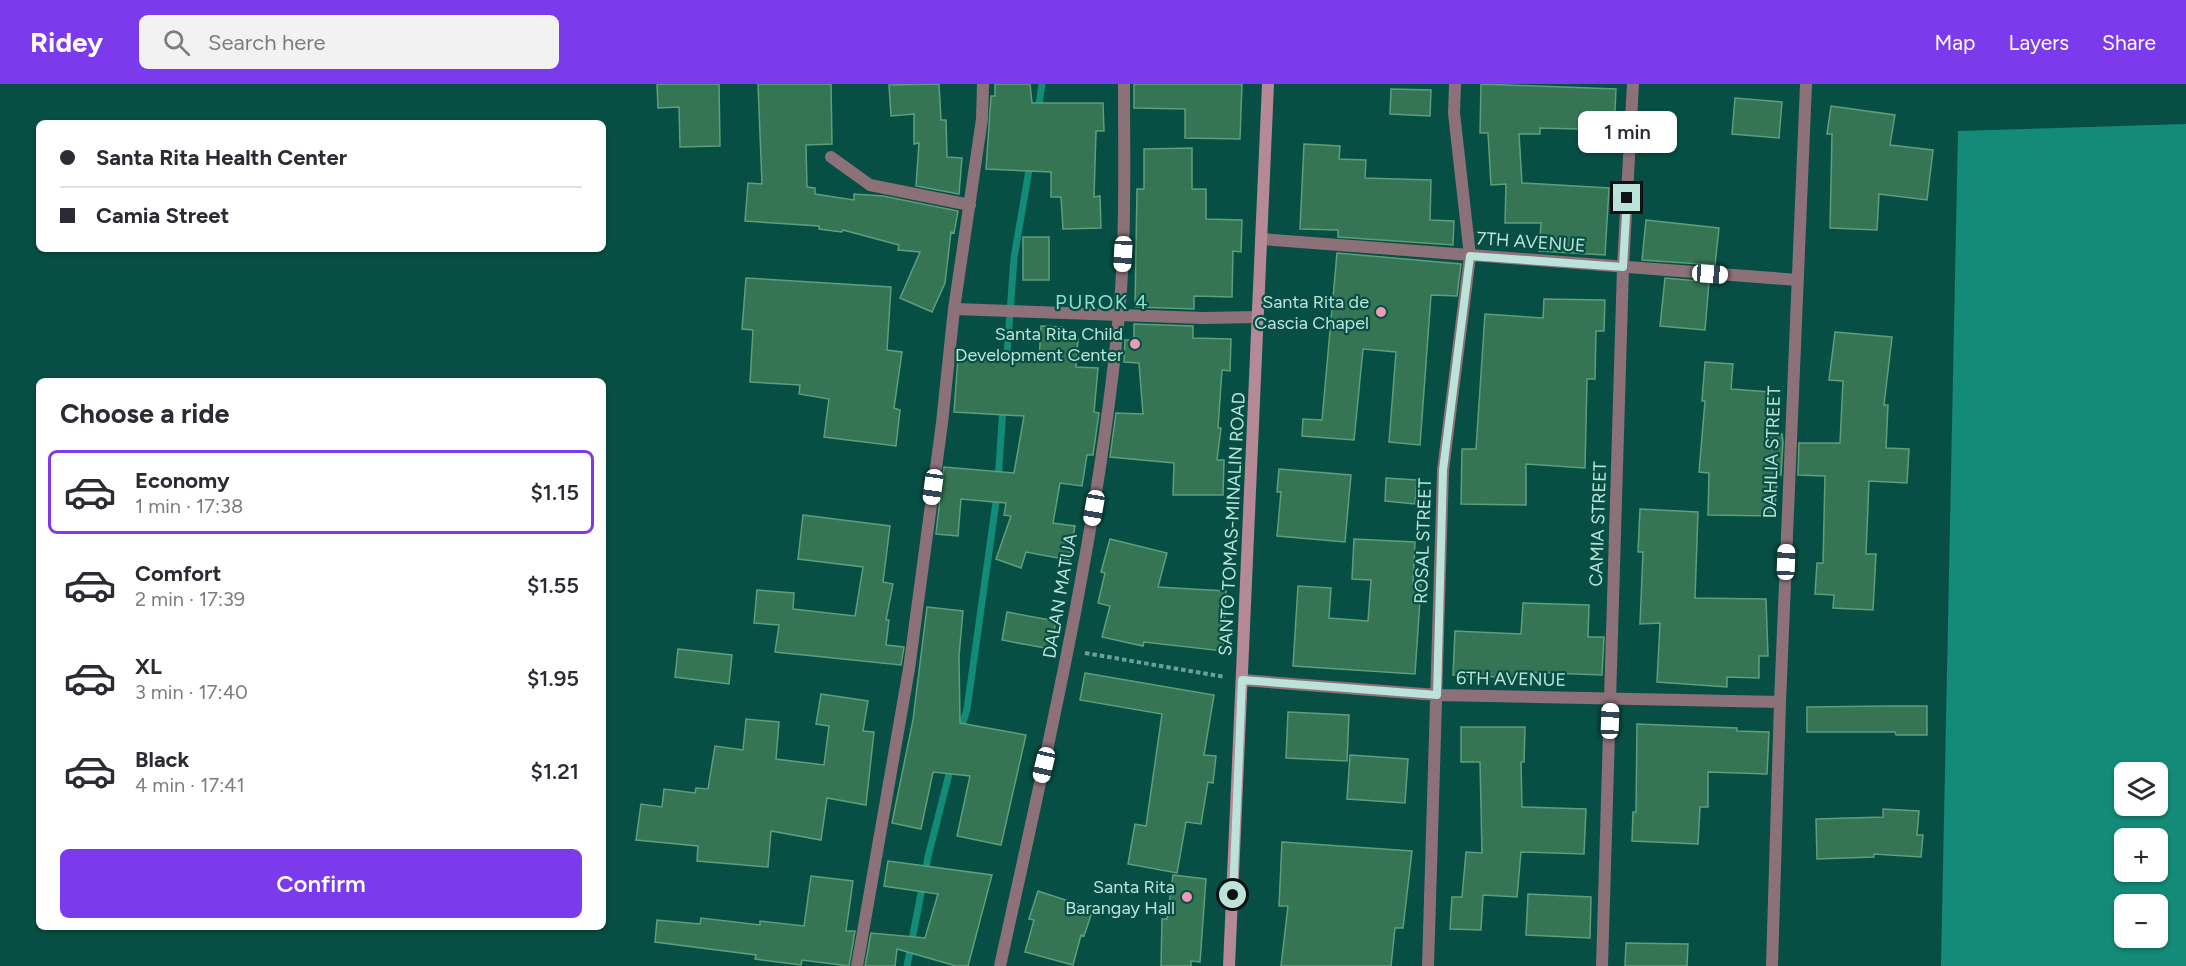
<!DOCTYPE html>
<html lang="en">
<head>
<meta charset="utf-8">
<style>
  body { margin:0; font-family:Figtree,sans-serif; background:#f2f2f3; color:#2b2b33; height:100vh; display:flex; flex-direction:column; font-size:22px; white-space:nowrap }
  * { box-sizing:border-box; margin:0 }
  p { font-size:20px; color:#7c7c81 }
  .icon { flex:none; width:33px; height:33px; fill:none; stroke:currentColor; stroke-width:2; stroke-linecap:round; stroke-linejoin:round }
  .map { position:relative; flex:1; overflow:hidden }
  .panel { position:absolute; left:36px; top:294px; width:570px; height:552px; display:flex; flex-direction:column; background:#fff; border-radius:9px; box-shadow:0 2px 4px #0004 }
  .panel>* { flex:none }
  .hud { position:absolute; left:36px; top:36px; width:570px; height:132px; border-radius:9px; box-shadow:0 2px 4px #0004; display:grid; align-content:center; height:132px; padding:0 24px; background:#fff }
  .fabs { position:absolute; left:2114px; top:678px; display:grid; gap:12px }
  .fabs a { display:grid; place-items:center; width:54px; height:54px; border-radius:9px; background:#fff; box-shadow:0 2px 4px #0004; font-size:30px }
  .end { position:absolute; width:27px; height:27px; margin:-14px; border:8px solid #bce3d9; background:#111; box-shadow:0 0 0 3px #111 }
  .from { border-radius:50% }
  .bubble { position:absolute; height:42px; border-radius:9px; background:#fff; box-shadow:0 2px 4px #0004; font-size:20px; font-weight:600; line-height:42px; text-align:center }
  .car { position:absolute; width:18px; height:36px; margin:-18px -9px; border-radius:8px; box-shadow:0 0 4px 2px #0007; background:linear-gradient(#fff 24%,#345 0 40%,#fff 0 76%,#345 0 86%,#fff 0) }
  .hud b { display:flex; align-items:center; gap:21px; height:57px; font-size:22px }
  .hud b+b { border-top:2px solid #e1e1e2 }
  .hud i { width:15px; height:15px; background:#2b2b33 }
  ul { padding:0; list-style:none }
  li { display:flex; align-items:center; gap:18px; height:84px; margin:0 12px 9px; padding:0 12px; border:3px solid transparent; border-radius:9px }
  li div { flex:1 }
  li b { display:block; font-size:22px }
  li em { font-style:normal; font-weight:600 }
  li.active { border-color:#7c3aed }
  li>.icon { width:54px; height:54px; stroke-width:1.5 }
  h2 { padding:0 24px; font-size:27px; line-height:72px }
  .button { display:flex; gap:12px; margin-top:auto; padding:12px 24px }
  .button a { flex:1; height:69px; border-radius:9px; background:#7c3aed; color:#fff; font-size:24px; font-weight:600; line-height:69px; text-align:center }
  header { display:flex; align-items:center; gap:36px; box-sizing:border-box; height:84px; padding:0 30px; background:#7c3aed; color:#fff }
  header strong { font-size:28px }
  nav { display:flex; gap:33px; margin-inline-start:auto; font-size:21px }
  .search { width:420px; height:54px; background:#f2f2f3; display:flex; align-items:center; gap:15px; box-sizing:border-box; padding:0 21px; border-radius:9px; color:#7c7c81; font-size:22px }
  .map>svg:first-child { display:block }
  .water { fill:#138b78; fill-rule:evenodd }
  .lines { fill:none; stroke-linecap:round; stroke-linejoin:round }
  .stream { stroke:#138b78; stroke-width:7 }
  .building { fill:#357554; stroke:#5e9e7b; stroke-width:1.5 }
  .path { stroke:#6aa096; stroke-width:4; stroke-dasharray:4.5 3; stroke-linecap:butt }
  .minor { stroke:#8d7179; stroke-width:12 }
  .secondary { stroke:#b68996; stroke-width:12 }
  .route { stroke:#bce3d9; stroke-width:8 }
  .poi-dot { fill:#f09ab6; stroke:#074f44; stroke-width:2 }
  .labels { text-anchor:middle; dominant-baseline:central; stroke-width:4.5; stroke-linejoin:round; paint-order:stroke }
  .street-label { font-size:18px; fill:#bce3d9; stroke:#074f44 }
  .poi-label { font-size:18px; fill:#bce3d9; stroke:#074f44; text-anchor:end }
  .neighbourhood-label { font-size:20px; letter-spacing:1.5px; fill:#8cdfcd; stroke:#074f44 }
</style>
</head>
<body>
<header>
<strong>Ridey</strong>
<div class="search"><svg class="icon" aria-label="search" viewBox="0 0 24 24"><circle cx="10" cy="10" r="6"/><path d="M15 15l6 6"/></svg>Search here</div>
<nav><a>Map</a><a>Layers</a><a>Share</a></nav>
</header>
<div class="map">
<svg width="2186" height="882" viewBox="0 0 2186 882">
  <rect width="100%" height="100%" fill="#074f44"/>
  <path class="water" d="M2186,40V882H1941L1958,47ZM2124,688H2157V722H2124ZM2124,754H2157V788H2124ZM2124,820H2157V854H2124Z"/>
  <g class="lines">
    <path class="stream" d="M1038,27L1042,0
      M1006,283L1014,174L1030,80
      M998,397L1003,324
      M960,649L967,625L997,411
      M907,882L928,773L951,682"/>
  </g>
  <path class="building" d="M657,0H719L720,62L680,63L679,23L658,24Z
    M758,0H831L832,60L806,61L807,103L815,104V110L854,116V110L883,112L958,127L954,149L951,148L945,199L932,228L900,214L920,168L898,166L899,161L843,146L842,148L819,145V142L745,137L748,99L762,100Z
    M939,0L941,36H946L947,73L962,74L959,110L916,102L919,59L914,60V30L891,32L889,1Z
    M995,0H1030L1032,19H1103L1104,47H1096L1094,113L1100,112L1101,144L1063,145L1061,113H1051V88L986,85L991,12H995Z
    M1134,0H1242L1240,55L1185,54V25L1134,24Z
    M1481,0L1616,5L1614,46L1540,44V50H1519L1522,99L1609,104L1605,171L1539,167L1541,139H1505L1506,100L1491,101L1488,49H1480Z
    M1391,5L1431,6L1430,32L1390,30Z
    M1735,14L1782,18L1779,54L1732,50Z
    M1831,22L1895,31L1890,61L1933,66L1927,116L1879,110L1877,146L1830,144L1832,50H1827Z
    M1304,60L1340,62L1339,75L1366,76L1365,94L1431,96L1430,136L1454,137L1453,161L1338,153V146L1300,145Z
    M1192,64V105H1206V135L1242,136L1241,168L1233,167L1232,213L1194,212V225L1135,223L1137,105H1144V65Z
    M1646,136L1719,144L1715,181L1642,176Z
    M1023,153H1049V196H1023Z
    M1337,169L1461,180L1457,212L1431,211L1420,361L1389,358L1396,268L1363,265L1354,356L1302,352L1303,335L1322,336Z
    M746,194L891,203L887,266L902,268L894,324L900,326L896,362L824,353L829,315L799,310L800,301L750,298L753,246L742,245Z
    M1665,194L1709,198L1705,246L1660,242Z
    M1544,215L1605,216L1604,247H1596L1595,295H1587L1585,384L1526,380V421L1461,420L1462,365H1476L1485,230L1543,234Z
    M1134,240L1193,242V254L1231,255L1230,287L1222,286L1218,344H1221L1217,376H1224L1223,411H1173L1174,379L1110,373L1116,329L1143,330L1139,279L1124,278L1125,256H1134Z
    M1041,242L1063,243L1062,254L1078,255L1076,283L1098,284L1094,328L1099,329L1093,371H1087L1082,402L1060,399L1053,439L1075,442L1069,476L1026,468L1021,484L996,475L1011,432L1004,431L1006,419L961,415L958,452L936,450L937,440L944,383L1014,389L1024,332L954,328L958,273L1039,276Z
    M1835,248L1892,253L1884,321H1888L1886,364L1909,365L1907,399L1869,397L1866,470H1876L1873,526L1833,524L1834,511L1815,510L1817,479H1823L1825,392L1798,391L1799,359H1840L1843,297L1829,296Z
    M1705,278L1733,280L1731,305L1771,308L1768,348L1782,350L1783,358L1781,391H1778L1774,432L1708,431L1709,389L1699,388L1705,317H1702Z
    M1279,385L1351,391L1345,458L1277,452L1281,408H1277Z
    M1386,394L1417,396L1415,420L1385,417Z
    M1640,425L1698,428L1695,514L1766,515L1768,572H1759V594L1727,593V603L1657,598L1660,539L1640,540L1643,468H1638Z
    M803,431L890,442L883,498L893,500L886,536H889L886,561L904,563L901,581L775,568L779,541L754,539L757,506L794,509L793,525L855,532L863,483L798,475Z
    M1110,455L1167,469L1158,503L1226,507L1223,567L1144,558L1143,562L1102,553L1110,522L1098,519L1105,489L1101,488Z
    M1354,455L1415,458L1413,500L1421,501L1415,590L1293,582L1298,502L1331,504L1329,534L1368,537L1371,496L1352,495Z
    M1523,519L1589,521L1588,553H1604L1602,591L1522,588V594L1453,591L1455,547L1521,550Z
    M927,523L963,527L959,572L960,639L1026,651L1001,761L957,752L970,692L933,688L921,745L892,739L913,636Z
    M1007,528L1056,537L1050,565L1002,556Z
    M678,565L732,571L729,600L675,593Z
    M1085,589L1214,611L1204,671L1216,672L1213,699L1208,698L1201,740L1186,738L1177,789L1128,780L1135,740L1146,742L1162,630L1080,616Z
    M821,610L868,617L863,647L874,648L866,721L827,714L821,756L771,747L768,783L697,777L698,762L636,756L641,720L662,723L664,705L695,709L696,704L708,705L715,662L743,666L746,635L779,638L776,675L824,681L829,642L816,640Z
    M1889,622H1927V651H1896L1895,648H1807V623Z
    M1288,628L1349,631L1347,677L1286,674Z
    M1637,640L1737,644V647L1769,648L1767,690L1708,688V723H1700L1698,760L1632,757L1633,728H1636Z
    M1461,643H1525L1524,678H1521L1522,723L1586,725L1584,770L1521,768L1517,813L1483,811L1481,846L1450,845L1452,813H1462L1466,768L1482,769L1480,678H1461Z
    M1350,671L1408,675L1405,719L1347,715Z
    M1883,725L1919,727L1917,751H1923L1921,773L1874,770V773L1817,775L1816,735L1883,733Z
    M1282,758L1412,767L1403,844H1395L1391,882H1281L1288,822H1279Z
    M888,777L992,791L968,882H956L897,865L895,882H865L871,849L925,854L938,810L884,802Z
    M1173,791L1206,795L1200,878L1191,877V882H1161L1162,835H1167Z
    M811,792L853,797L846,847H855L849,882L802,876L801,881L755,875L756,871L655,858L657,836L700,840L701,834L760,841V837L804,842Z
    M1038,807L1093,825L1084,852L1081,851L1073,881L1025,868L1034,836L1029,835Z
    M1528,810L1591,813L1590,854L1526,851Z
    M1626,859L1688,860L1687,882H1625Z"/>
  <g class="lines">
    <path class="path" d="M1085,569L1225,593"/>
    <path class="minor" d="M831,73L870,101L970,121
      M1261,155L1798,196
      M954,225L1203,234L1258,233
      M1242,596L1437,611L1780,618
      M857,882L909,585L942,339L954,225L982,35L983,0
      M1000,882C1047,667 1098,451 1119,231C1126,154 1124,77 1124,0
      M1428,882L1443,386L1470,172L1454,29L1455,0
      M1602,882L1623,183L1633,0
      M1772,882L1780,618L1806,0"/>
    <path class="secondary" d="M1229,882L1268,0"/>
  </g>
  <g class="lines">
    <path class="route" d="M1233,811L1242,596L1437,611L1443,386L1470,172L1623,183L1627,114"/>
  </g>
  <g class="poi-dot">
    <circle cx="1381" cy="228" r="6"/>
    <circle cx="1135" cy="260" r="6"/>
    <circle cx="1187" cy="813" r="6"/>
  </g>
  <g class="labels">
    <g class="street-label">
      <text transform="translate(1531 158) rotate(4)">7TH AVENUE</text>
      <text transform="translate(1772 368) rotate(-88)">DAHLIA STREET</text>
      <text transform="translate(1232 440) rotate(-87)">SANTO TOMAS-MINALIN ROAD</text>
      <text transform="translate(1598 440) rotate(-88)">CAMIA STREET</text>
      <text transform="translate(1423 457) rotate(-88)">ROSAL STREET</text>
      <text transform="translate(1060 512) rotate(-80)">DALAN MATUA</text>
      <text transform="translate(1511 595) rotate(1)">6TH AVENUE</text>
    </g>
    <g class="poi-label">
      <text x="1369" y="218">Santa Rita de<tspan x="1369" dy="21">Cascia Chapel</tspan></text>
      <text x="1123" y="250">Santa Rita Child<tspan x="1123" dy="21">Development Center</tspan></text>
      <text x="1175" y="803">Santa Rita<tspan x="1175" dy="21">Barangay Hall</tspan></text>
    </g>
    <g class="neighbourhood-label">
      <text x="1102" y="218">PUROK 4</text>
    </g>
  </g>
</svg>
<div class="fabs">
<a><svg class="icon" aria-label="layers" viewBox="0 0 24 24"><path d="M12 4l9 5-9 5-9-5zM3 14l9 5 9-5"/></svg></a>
<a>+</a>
<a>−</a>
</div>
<i class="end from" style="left:1233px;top:811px"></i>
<i class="end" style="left:1627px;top:114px"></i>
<div class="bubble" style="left:1578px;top:27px;width:99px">1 min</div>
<i class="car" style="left:1123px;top:170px;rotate:183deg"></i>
<i class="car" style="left:1710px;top:190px;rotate:94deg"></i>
<i class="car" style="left:933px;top:403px;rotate:188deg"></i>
<i class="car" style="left:1094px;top:424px;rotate:190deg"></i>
<i class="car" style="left:1786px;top:478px;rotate:2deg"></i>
<i class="car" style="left:1610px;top:637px;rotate:2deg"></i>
<i class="car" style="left:1044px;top:681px;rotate:193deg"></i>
<div class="hud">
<b><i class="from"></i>Santa Rita Health Center</b>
<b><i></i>Camia Street</b>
</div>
<section class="panel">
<h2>Choose a ride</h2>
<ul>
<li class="active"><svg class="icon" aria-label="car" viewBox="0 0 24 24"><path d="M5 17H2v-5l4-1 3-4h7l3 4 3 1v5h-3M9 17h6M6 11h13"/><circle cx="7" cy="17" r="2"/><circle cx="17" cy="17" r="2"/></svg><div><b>Economy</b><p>1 min · 17:38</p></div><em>$1.15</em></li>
<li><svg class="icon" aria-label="car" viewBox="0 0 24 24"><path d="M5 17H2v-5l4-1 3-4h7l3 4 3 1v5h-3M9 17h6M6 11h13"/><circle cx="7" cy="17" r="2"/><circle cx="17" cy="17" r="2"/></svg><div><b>Comfort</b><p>2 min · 17:39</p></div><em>$1.55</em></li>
<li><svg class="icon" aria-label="car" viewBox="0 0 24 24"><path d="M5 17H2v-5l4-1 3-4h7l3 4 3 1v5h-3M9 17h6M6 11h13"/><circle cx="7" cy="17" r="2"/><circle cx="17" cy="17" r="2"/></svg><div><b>XL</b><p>3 min · 17:40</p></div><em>$1.95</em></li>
<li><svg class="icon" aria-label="car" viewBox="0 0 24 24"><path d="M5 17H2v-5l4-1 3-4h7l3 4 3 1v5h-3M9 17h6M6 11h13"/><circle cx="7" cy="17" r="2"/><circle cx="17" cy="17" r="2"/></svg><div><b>Black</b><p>4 min · 17:41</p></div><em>$1.21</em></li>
</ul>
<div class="button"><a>Confirm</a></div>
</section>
</div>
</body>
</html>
